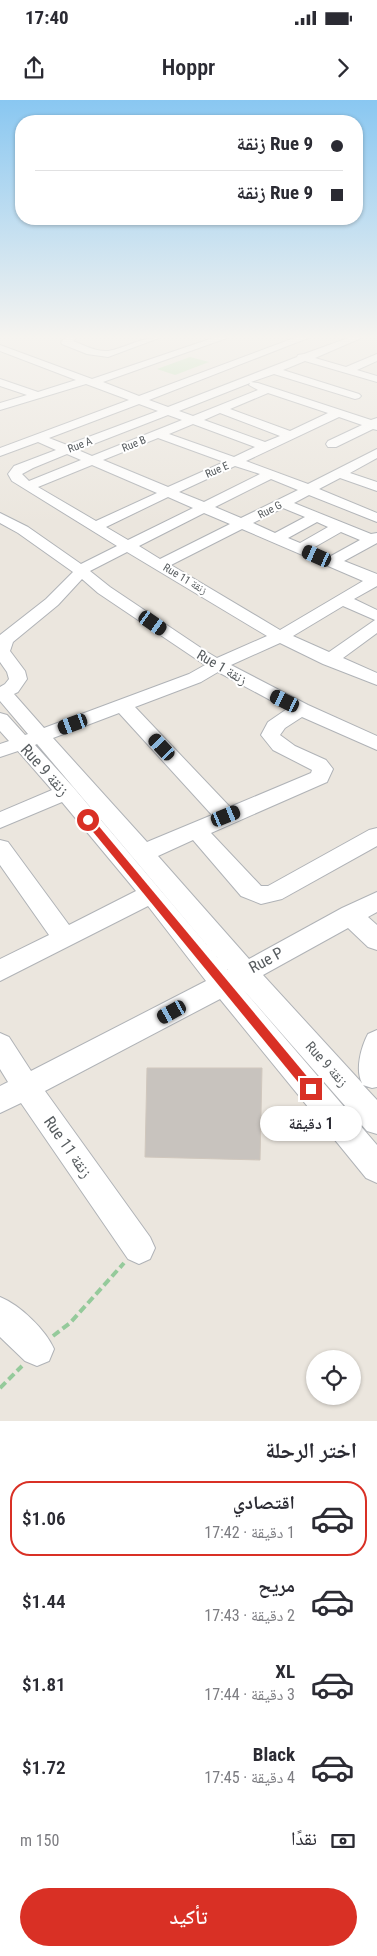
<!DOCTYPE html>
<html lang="ar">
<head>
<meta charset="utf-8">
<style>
  body { margin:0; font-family:"Roboto Condensed","Noto Naskh Arabic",sans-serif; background:#f7f7f7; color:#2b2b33; direction:rtl; height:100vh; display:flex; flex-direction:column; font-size:19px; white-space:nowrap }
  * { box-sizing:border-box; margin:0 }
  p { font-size:16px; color:#7c7c81 }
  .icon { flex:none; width:28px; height:28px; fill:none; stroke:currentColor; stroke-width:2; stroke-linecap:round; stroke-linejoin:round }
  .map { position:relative; height:1321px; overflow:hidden; direction:ltr }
  .panel { display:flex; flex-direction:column; background:#fff; flex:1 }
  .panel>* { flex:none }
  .guide { position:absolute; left:15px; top:15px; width:348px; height:110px; border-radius:20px; box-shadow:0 1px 4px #0004; direction:rtl; display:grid; align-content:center; height:110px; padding:0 20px; background:#fff }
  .fabs { position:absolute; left:306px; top:1250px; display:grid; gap:10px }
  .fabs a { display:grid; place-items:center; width:55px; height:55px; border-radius:50%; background:#fff; box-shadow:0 1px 4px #0004; font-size:25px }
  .end { position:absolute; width:22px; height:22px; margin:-11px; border:6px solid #d93025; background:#fff; box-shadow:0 0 0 2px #fff }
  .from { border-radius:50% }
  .bubble { position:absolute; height:35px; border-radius:18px; background:#fff; box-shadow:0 1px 4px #0004; font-size:16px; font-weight:600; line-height:35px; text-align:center; direction:rtl }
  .car { position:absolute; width:15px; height:30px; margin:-15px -8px; border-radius:6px; box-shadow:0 0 4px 1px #0007; background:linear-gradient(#222 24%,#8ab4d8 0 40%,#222 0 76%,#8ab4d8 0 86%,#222 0) }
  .guide b { display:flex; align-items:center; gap:18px; height:48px; font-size:19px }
  .guide b+b { border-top:1px solid #e1e1e2 }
  .guide i { width:12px; height:12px; background:#2b2b33 }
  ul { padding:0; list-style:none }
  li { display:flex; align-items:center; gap:15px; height:75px; margin:0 10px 8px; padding:0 10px; border:2px solid transparent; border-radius:20px }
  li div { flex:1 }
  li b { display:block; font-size:19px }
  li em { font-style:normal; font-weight:600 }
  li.selected { border-color:#d93025 }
  li>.icon { width:45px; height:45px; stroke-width:1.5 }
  h2 { padding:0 20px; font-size:22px; line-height:60px }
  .pay { display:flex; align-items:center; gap:12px; height:55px; padding:0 20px; font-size:19px }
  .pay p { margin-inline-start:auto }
  .cta { display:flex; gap:10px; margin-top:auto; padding:10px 20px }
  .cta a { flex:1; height:58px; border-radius:30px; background:#d93025; color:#fff; font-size:20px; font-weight:600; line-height:58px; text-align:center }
  .status { display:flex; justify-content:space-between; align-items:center; height:35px; padding:0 25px; background:#fff; direction:ltr }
  .status svg { height:14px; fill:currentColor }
  header { display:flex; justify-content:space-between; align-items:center; height:65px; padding:0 20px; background:#fff; font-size:22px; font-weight:600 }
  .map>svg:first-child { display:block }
  .green { fill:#c0e4b9 }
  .building { fill:#c8c3be; stroke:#d0c7bd }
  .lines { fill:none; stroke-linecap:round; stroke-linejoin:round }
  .minor-casing { stroke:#b0b3b7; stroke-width:2 }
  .path-far1 { stroke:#95ca9b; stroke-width:1; stroke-dasharray:2.5 1; stroke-linecap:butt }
  .path { stroke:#95ca9b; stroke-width:4; stroke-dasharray:8 4; stroke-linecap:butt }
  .minor { fill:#fff; fill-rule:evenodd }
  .route { fill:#d93025 }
  .labels { text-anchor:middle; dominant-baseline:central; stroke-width:4; stroke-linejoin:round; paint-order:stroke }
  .far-street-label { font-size:11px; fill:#585d60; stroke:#fff }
  .street-label { font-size:14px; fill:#585d60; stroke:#fff }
  .near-street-label { font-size:16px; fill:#585d60; stroke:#fff }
</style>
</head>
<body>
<div class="status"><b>17:40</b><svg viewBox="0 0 49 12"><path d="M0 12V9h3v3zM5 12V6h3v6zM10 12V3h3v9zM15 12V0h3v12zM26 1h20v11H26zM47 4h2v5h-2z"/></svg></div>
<header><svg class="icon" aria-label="forward" viewBox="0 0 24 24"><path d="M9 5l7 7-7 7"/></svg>Hoppr<svg class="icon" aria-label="share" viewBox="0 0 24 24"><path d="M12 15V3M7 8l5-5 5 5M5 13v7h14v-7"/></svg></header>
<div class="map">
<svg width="377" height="1321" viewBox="0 0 377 1321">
  <rect width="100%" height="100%" fill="#ebe6de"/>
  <path class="green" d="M190,257L209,262L175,275L157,269Z"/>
  <path class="building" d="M147,968H262L260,1060L145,1057Z"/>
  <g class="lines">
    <defs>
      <path id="minor" d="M65,238H76L73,241C84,245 96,252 108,251C126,248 140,237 159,238L108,257L87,254L62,244L61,242Z
        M213,238H227L103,282L139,296L294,238H308L149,300L168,307L297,257L298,255L304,254L348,238H361L315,258L346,267L377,254V261L357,270L377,276V282L305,261L283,270L359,294L361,296L359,298L355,299L274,274L251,282L258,283L371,320L377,318V330L373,329L336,347H328L326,344L328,341L362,325L339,317L246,361L308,384L377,349V358L350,373L377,382V391L340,378L319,389L377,413V422L309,395L294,403L371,434L377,433V443L344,461L377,474V486L354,499L377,510V533L343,558L377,573V585L323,564L280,543L231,565L308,605L377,636V650L302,617L285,628L280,635L295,646L326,660L333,669L327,682L211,733L261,786H268L369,730L377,728V746L282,799L261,804L241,796L193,740L158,756L249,859L342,808L377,792V812L368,817L377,825V850L368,847L348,828L263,875L362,983C355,970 361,947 368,934L377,930V987L372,988L363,985L377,1000V1034L367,1031L241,887L377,1045V1083L366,1078L220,899L45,991L150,1137L155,1148L150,1159L139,1164L128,1159L21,1003L0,1013V986L8,982L0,969V933L9,937L31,971L206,881L148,806L0,881V859L49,835L0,765V740L8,742L69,825L136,791L62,702L0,728V712L52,690L18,651L0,657V644L9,641L0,631V613L7,615L25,635L28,634L0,601V587L5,584L9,579L7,572L0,562V535L46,499L73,472L18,433L0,423V413L28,427L81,464L117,446L12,381L8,374L14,366L56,350L38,342L0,356V348L129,300L86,284L0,310V303L27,295L0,286V279L38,292L76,280L0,251V245L92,279ZM250,283L249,285L258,290L193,316L179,311ZM268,293L328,313L290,331L230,309ZM139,304L158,311L67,345L49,338ZM220,313L280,336L265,342L204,320ZM168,315L182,320L92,356L78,350ZM193,324L255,347L234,357L169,334ZM158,338L224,362L168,387L103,360ZM67,354L81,360L29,381L22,374L33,368ZM92,365L157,393L96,421L38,387ZM235,366L260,374L204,402L179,392ZM271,379L298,390L241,418L215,407ZM168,397L193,408L128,440L106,427ZM283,408L305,417L275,433L253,423ZM204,413L230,424L160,459L139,446ZM317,422L328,427L300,443L288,438ZM242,429L363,481L280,530L171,465ZM341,432L360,440L331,456L313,448ZM127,452L267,536L217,558L207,552L110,487L90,471ZM82,479L98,493L205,565L189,574L44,628L14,594L18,592L27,579L25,571L10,551L13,542L58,505ZM343,506L375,520L329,552L293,536ZM218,572L287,609L268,622L261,635L273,650L312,670L311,673L230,707L135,607L201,582ZM119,613L212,715L147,742L53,638ZM37,644L228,870L73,687L35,645Z
        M0,1197C20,1205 46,1230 54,1249L49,1261L37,1266L25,1261L0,1237Z"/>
    </defs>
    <use href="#minor" class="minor-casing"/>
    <path class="path-far1" d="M373,238L377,239"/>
    <path class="path" d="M53,1236L70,1223L124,1163
      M0,1288L22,1266"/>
    <use href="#minor" class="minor"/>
  </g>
  <linearGradient id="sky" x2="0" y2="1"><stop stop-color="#89c7f1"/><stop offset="0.56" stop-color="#f6f4f0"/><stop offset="1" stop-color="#f6f4f0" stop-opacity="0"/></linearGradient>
  <rect width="377" height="423" fill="url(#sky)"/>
  <path class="route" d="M88,717L92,718L315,986L317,989L315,993L311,995L307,993L85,722L84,720Z"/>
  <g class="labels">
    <g class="far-street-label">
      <text transform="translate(134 344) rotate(-22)">Rue B</text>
      <text transform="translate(80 345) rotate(-21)">Rue A</text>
      <text transform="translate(217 370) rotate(-23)">Rue E</text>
      <text transform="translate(270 410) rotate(-27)">Rue G</text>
      <text transform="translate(185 479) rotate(31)">Rue 11 زنقة</text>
    </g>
    <g class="street-label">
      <text transform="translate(222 567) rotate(30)">Rue 1 زنقة</text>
      <text transform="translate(327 964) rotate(48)">Rue 9 زنقة</text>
    </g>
    <g class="near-street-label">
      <text transform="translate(45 670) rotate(48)">Rue 9 زنقة</text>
      <text transform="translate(266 860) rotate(-29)">Rue P</text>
      <text transform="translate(68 1047) rotate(55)">Rue 11 زنقة</text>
    </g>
  </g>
</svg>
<div class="fabs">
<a><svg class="icon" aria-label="locate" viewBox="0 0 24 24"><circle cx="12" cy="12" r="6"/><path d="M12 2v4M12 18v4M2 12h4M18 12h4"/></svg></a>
</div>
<i class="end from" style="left:88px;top:720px"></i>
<i class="end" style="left:311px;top:989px"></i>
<div class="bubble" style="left:260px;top:1006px;width:102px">1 دقيقة</div>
<i class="car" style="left:317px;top:456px;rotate:294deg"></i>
<i class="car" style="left:153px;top:523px;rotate:125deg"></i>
<i class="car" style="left:285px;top:601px;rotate:296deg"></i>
<i class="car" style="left:73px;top:624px;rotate:250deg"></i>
<i class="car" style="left:162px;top:647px;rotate:317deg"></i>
<i class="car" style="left:226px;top:716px;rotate:68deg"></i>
<i class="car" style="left:172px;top:912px;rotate:241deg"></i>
<div class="guide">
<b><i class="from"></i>Rue 9 زنقة</b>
<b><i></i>Rue 9 زنقة</b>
</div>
</div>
<section class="panel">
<h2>اختر الرحلة</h2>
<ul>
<li class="selected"><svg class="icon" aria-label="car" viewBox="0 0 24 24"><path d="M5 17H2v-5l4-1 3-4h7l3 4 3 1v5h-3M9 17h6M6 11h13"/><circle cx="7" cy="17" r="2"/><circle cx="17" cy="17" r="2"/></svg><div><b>اقتصادي</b><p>1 دقيقة · 17:42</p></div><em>$1.06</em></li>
<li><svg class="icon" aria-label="car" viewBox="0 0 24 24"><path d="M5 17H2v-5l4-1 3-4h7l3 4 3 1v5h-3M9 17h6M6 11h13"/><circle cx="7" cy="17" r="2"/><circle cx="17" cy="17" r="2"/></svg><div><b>مريح</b><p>2 دقيقة · 17:43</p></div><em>$1.44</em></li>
<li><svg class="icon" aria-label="car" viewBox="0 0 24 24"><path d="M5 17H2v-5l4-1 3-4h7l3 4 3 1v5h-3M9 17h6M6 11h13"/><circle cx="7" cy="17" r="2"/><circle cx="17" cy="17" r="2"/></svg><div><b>XL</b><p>3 دقيقة · 17:44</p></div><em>$1.81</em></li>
<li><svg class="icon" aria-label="car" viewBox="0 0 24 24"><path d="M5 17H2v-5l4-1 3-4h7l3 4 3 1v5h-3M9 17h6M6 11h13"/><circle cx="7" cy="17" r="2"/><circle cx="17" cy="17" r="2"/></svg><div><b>Black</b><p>4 دقيقة · 17:45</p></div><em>$1.72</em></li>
</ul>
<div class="pay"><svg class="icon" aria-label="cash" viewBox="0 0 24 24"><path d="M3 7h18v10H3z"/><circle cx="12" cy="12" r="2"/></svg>نقدًا<p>150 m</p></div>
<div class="cta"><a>تأكيد</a></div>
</section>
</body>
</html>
